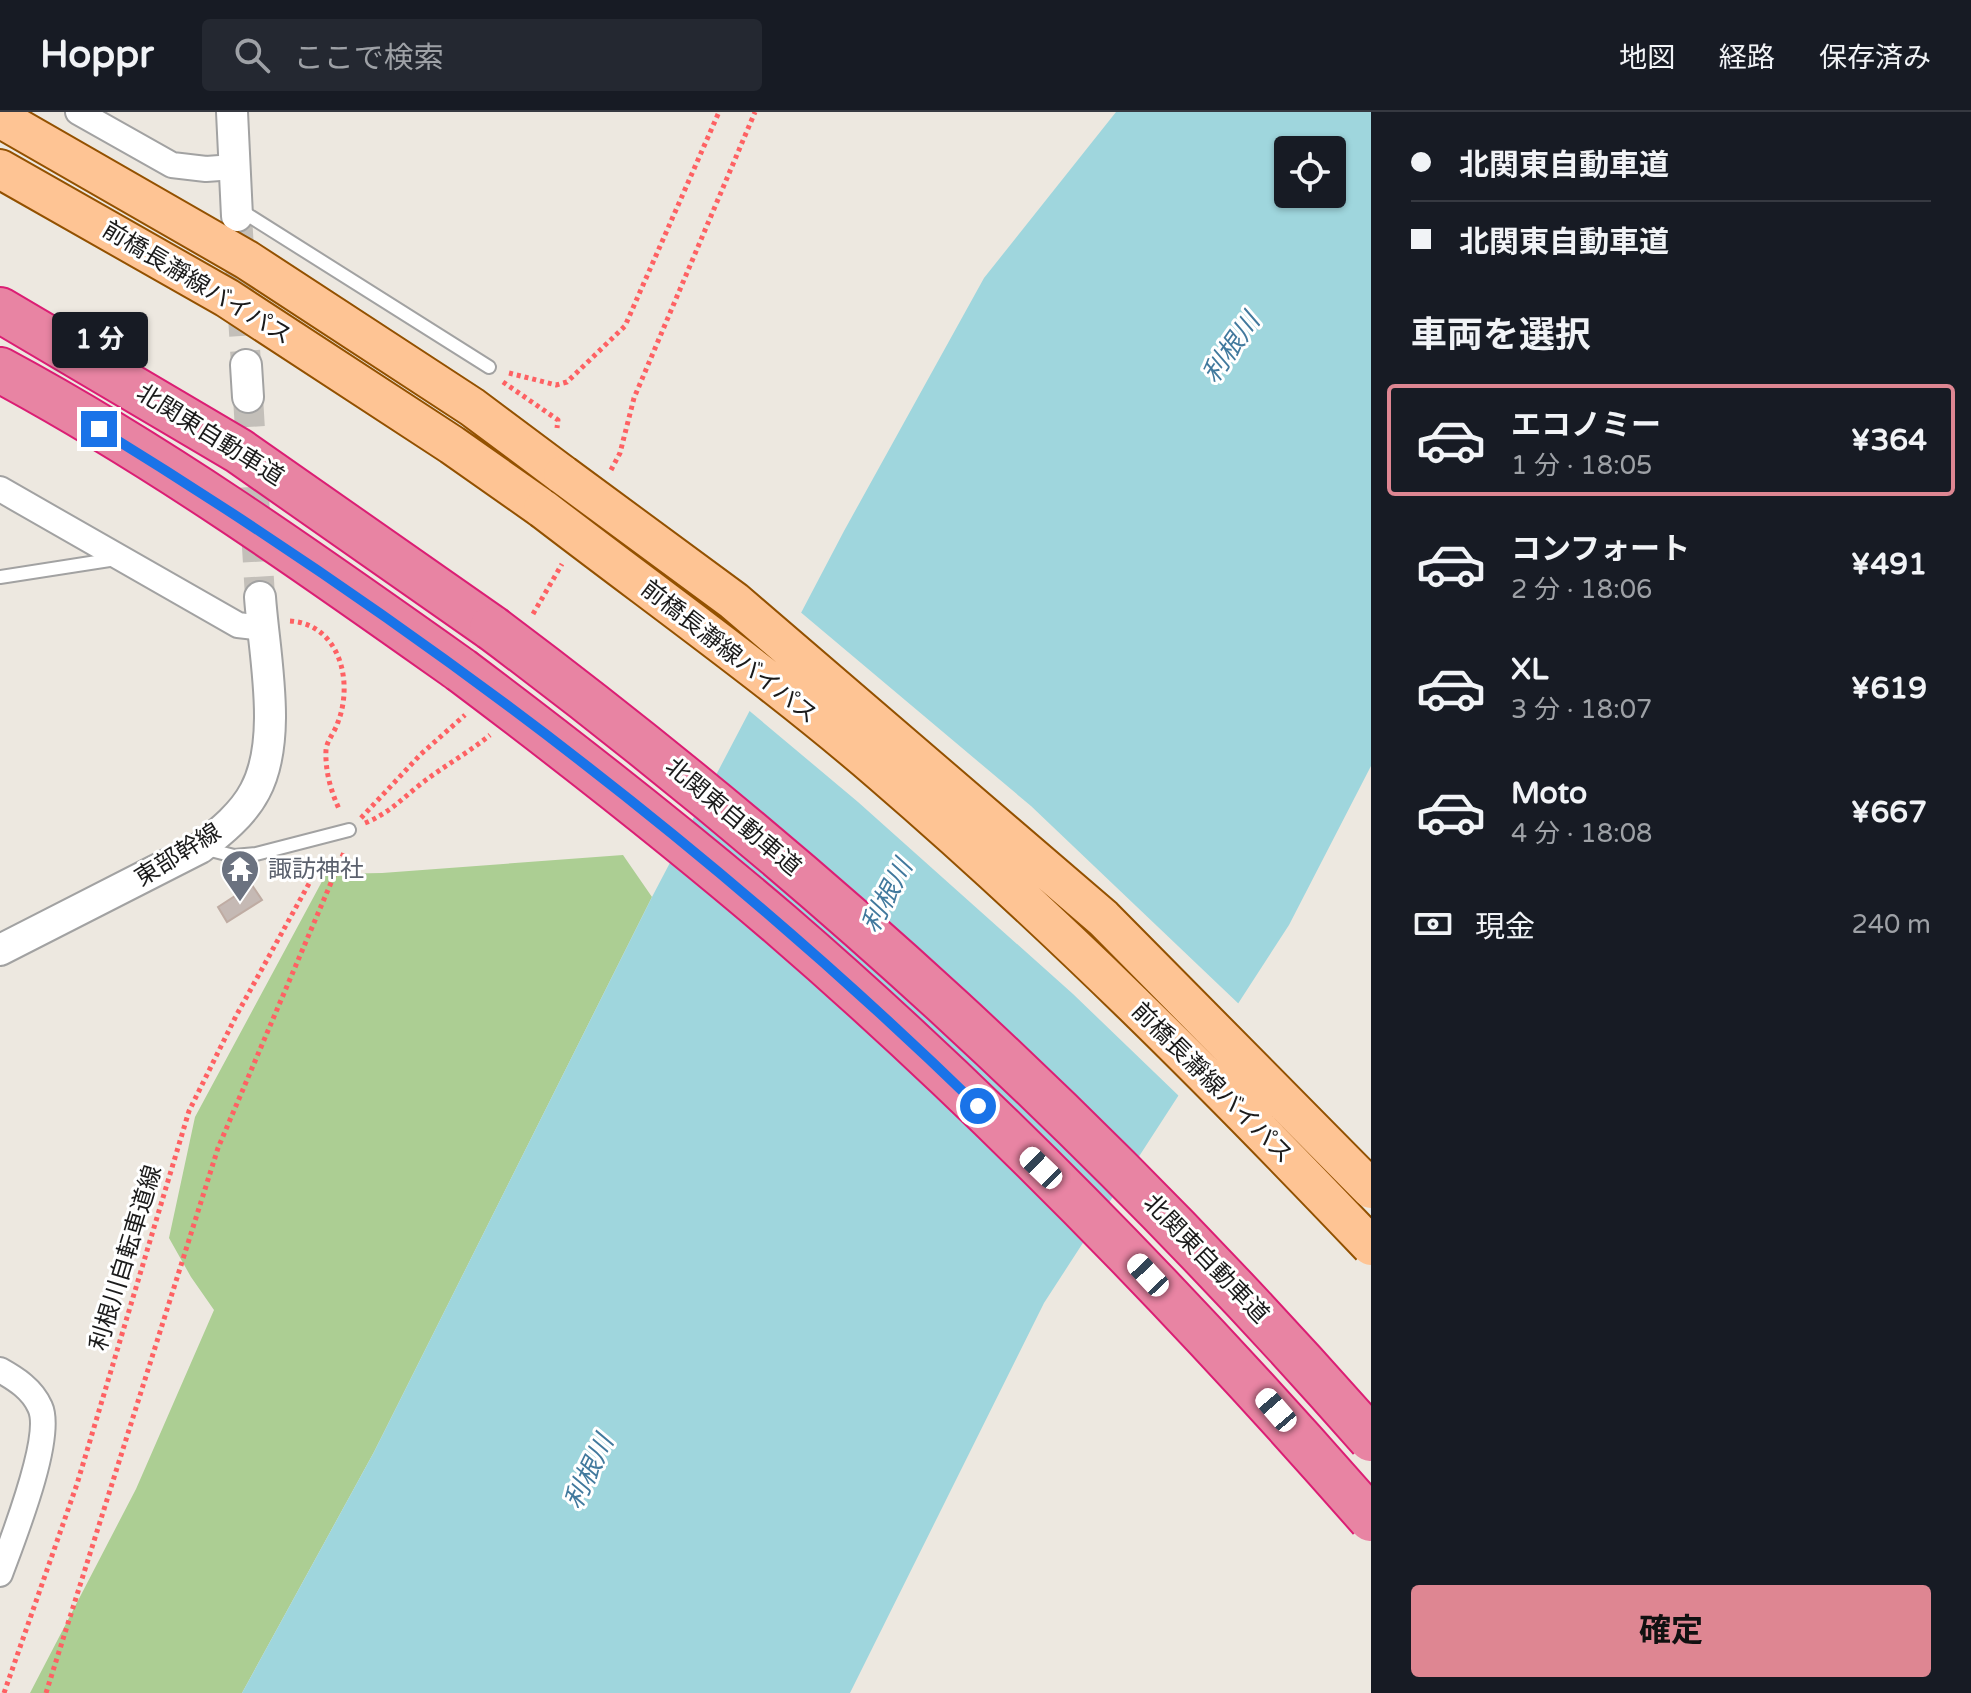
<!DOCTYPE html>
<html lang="ja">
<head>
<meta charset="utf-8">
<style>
  body { margin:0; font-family:"Varela Round","Noto Sans JP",sans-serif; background:#242831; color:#f1f3f6; height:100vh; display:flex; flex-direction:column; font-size:30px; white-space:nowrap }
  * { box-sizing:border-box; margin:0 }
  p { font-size:26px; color:#9ea1a6 }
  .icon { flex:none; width:44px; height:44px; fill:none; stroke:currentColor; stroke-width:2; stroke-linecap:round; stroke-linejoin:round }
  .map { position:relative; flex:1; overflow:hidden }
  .panel { display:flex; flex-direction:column; background:#171b24; width:600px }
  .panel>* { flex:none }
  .top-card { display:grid; align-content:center; height:176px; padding:0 40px; background:#171b24 }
  .tools { position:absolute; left:1274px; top:24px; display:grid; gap:16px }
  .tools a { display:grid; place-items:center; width:72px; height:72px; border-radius:8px; background:#171b24; box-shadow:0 2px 6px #0004; font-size:40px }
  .end { position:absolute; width:36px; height:36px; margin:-18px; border:10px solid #1a73e8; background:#fff; box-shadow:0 0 0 4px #fff }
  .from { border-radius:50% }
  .bubble { position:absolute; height:56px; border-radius:8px; background:#171b24; box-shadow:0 2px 6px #0004; font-size:26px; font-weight:700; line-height:56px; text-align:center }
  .car { position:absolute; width:24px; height:48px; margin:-24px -12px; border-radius:10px; box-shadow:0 0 6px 2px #0007; background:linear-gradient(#fff 24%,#345 0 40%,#fff 0 76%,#345 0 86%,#fff 0) }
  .top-card b { display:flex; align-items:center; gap:28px; height:76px; font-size:30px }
  .top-card b+b { border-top:2px solid #363941 }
  .top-card i { width:20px; height:20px; background:#f1f3f6 }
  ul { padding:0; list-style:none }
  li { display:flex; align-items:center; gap:24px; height:112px; margin:0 16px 12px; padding:0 24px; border:4px solid transparent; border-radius:8px }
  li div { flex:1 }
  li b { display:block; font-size:30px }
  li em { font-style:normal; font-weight:700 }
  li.on { border-color:#de8692 }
  li>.icon { width:72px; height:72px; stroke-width:1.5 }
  h2 { padding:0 40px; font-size:36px; line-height:96px }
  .pay { display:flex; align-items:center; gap:20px; height:88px; padding:0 40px; font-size:30px }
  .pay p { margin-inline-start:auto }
  .primary-button { display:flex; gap:16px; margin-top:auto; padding:16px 40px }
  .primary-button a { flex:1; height:92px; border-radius:8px; background:#de8692; color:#111; font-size:32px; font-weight:700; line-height:92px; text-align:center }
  header { display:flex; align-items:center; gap:48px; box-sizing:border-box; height:112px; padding:0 40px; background:#171b24; border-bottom:2px solid #363941 }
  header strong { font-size:38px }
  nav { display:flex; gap:44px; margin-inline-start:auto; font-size:28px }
  .search { width:560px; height:72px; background:#242831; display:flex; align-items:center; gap:20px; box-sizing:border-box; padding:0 28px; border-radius:8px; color:#9ea1a6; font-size:30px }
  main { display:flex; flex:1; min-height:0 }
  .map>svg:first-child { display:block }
  .forest { fill:#acce93 }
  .water { fill:#9fd6dd; fill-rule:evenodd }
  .pier { fill:#ede8e0 }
  .building { fill:#c5b9b4; stroke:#bfaca3; stroke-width:2 }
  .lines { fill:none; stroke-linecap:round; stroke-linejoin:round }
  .tertiary-tunnel { stroke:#c3bfb9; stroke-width:30; stroke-dasharray:30 15; stroke-linecap:butt }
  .service-casing { stroke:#a2a2a2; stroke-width:16 }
  .minor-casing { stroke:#a2a2a2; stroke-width:28 }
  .tertiary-casing { stroke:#a2a2a2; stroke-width:34 }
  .primary-casing { stroke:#935100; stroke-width:42 }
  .motorway-casing { stroke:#db1e74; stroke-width:48 }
  .path { stroke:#fe6163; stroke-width:5; stroke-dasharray:4 4; stroke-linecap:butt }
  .service { stroke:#fff; stroke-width:12 }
  .minor { stroke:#fff; stroke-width:24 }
  .tertiary { stroke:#fff; stroke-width:30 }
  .primary { stroke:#fec494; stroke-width:38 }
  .motorway { stroke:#e884a3; stroke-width:44 }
  .primary-bridge-casing { stroke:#935100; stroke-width:42; stroke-linecap:butt }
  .motorway-bridge-casing { stroke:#db1e74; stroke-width:48; stroke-linecap:butt }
  .primary-bridge { stroke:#fec494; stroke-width:38 }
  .motorway-bridge { stroke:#e884a3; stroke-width:44 }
  .route { stroke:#1a73e8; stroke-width:10 }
  .labels { text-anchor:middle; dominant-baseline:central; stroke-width:6; stroke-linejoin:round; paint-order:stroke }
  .street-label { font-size:24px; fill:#1b1b1b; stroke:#fff }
  .worship-label { font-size:24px; fill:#5b616d; stroke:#fff; text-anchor:start }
  .water-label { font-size:26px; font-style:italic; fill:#41799d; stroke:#fff }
</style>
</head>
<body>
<header>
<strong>Hoppr</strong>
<div class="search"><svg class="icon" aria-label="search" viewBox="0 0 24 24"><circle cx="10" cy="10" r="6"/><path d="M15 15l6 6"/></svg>ここで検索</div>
<nav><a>地図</a><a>経路</a><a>保存済み</a></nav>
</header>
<main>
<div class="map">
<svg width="1371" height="1581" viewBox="0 0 1371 1581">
  <rect width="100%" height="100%" fill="#ede8e0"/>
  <path class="forest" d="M623,743L652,785L374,1340L242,1581H30L136,1377L214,1198L191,1165L169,1126L195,1005L326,762L382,761Z"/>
  <path class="water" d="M1116,0H1371V654L1289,813L1044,1191L850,1581H242L374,1340L652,785L844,419L984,166ZM1288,38H1332V82H1288Z"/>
  <path class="pier" d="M798,498L1031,694L1241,894L1181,986L1073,882L858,690L746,596Z"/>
  <path class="building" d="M252,773L262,788L227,810L218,795Z"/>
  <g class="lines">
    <path class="tertiary-tunnel" d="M237,104L246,253
      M248,285L260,485"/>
    <defs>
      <path id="service" d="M240,98L489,255
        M0,465L116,447
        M203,736L234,744L256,742L349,718"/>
      <path id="minor" d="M78,0L172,53L206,57L234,55
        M0,377L238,513L262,516
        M0,1258C16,1267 32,1277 40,1295C54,1325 12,1429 0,1462"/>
      <path id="tertiary" d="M232,0L237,104
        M246,253L248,285
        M0,838L200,736C221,720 243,702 255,679C283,627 264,542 260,485"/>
      <path id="primary" d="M0,6L247,148L472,295L563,363
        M0,57L227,186L452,333L543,397"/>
      <path id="motorway" d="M0,198L239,339L492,516
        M0,258C160,344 313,453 461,558"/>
    </defs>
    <use href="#service" class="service-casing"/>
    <use href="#minor" class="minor-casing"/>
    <use href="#tertiary" class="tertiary-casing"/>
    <use href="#primary" class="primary-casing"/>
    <use href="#motorway" class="motorway-casing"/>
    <path class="path" d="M509,261L556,273L567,270L625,214L719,0
      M503,270L558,308L557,316
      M611,358L620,341L634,286L755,0
      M533,502L562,452
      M290,509C339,512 354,569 338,610C335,620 327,628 326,638C325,659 331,680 340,699
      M361,706L421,642L465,603
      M365,711C388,702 403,686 422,671C444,654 468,641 490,623
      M4,1581L77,1372L189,999L236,904L322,748
      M46,1581L218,1036L345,738"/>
    <use href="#service" class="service"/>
    <use href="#minor" class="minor"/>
    <use href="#tertiary" class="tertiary"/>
    <use href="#primary" class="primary"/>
    <use href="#motorway" class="motorway"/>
    <defs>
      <path id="primary-bridge" d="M563,363L734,489L1103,806L1371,1077
        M543,397C656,484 773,567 881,660C1054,809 1214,969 1371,1134"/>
      <path id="motorway-bridge" d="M492,516C815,758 1104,1023 1371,1327
        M461,558C570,640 677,724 780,812C992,995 1187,1197 1371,1407"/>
    </defs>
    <use href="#primary-bridge" class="primary-bridge-casing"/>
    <use href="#motorway-bridge" class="motorway-bridge-casing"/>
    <use href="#primary-bridge" class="primary-bridge"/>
    <use href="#motorway-bridge" class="motorway-bridge"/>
  </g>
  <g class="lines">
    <path class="route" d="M99,317C415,511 712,735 978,994"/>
  </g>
  <defs>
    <symbol id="temple-pin" viewBox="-11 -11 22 30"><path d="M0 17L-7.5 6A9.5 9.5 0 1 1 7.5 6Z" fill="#6b7280" stroke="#fff"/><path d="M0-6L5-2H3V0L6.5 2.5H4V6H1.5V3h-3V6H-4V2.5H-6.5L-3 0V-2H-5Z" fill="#fff"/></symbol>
  </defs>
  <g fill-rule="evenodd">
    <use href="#temple-pin" x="218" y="735" width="44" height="60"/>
  </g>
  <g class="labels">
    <g class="street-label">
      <text transform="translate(197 171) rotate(31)">前橋長瀞線バイパス</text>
      <text transform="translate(210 323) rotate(32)">北関東自動車道</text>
      <text transform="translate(729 540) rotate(38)">前橋長瀞線バイパス</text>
      <text transform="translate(733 705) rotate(40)">北関東自動車道</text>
      <text transform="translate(178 743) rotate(-32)">東部幹線</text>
      <text transform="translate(1212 971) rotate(45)">前橋長瀞線バイパス</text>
      <text transform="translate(126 1146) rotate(-73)">利根川自転車道線</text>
      <text transform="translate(1206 1147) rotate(46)">北関東自動車道</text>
    </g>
    <g class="worship-label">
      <text x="268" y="757">諏訪神社</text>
    </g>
    <g class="water-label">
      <text transform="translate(1231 236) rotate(-55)">利根川</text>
      <text transform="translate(887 784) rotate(-62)">利根川</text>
      <text transform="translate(589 1360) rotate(-64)">利根川</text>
    </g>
  </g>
</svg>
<div class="tools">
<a><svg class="icon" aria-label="locate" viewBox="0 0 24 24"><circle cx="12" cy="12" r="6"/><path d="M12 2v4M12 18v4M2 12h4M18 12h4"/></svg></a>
</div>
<i class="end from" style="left:978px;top:994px"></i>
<i class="end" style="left:99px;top:317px"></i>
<div class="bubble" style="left:52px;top:200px;width:96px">1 分</div>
<i class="car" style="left:1041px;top:1056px;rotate:314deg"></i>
<i class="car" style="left:1148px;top:1163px;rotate:317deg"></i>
<i class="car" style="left:1276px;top:1298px;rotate:319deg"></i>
</div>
<section class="panel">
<div class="top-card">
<b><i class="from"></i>北関東自動車道</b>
<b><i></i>北関東自動車道</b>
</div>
<h2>車両を選択</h2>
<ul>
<li class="on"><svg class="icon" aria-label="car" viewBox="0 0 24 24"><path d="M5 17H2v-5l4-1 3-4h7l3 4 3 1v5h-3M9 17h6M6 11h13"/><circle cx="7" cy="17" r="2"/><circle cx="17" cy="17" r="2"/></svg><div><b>エコノミー</b><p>1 分 · 18:05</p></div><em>¥364</em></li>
<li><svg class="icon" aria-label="car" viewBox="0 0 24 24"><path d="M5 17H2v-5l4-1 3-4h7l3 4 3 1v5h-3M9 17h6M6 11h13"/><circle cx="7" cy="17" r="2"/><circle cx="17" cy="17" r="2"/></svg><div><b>コンフォート</b><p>2 分 · 18:06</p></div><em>¥491</em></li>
<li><svg class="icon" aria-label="car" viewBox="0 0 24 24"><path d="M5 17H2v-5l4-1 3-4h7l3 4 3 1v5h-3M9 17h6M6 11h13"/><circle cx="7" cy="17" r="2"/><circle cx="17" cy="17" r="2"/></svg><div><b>XL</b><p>3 分 · 18:07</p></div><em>¥619</em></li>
<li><svg class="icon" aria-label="car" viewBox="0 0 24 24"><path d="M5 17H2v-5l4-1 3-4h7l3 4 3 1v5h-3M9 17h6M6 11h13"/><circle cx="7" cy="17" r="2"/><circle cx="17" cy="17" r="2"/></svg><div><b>Moto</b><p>4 分 · 18:08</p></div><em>¥667</em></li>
</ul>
<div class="pay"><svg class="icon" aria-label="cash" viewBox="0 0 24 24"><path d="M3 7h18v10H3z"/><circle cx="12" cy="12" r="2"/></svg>現金<p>240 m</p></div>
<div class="primary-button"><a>確定</a></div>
</section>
</main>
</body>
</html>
